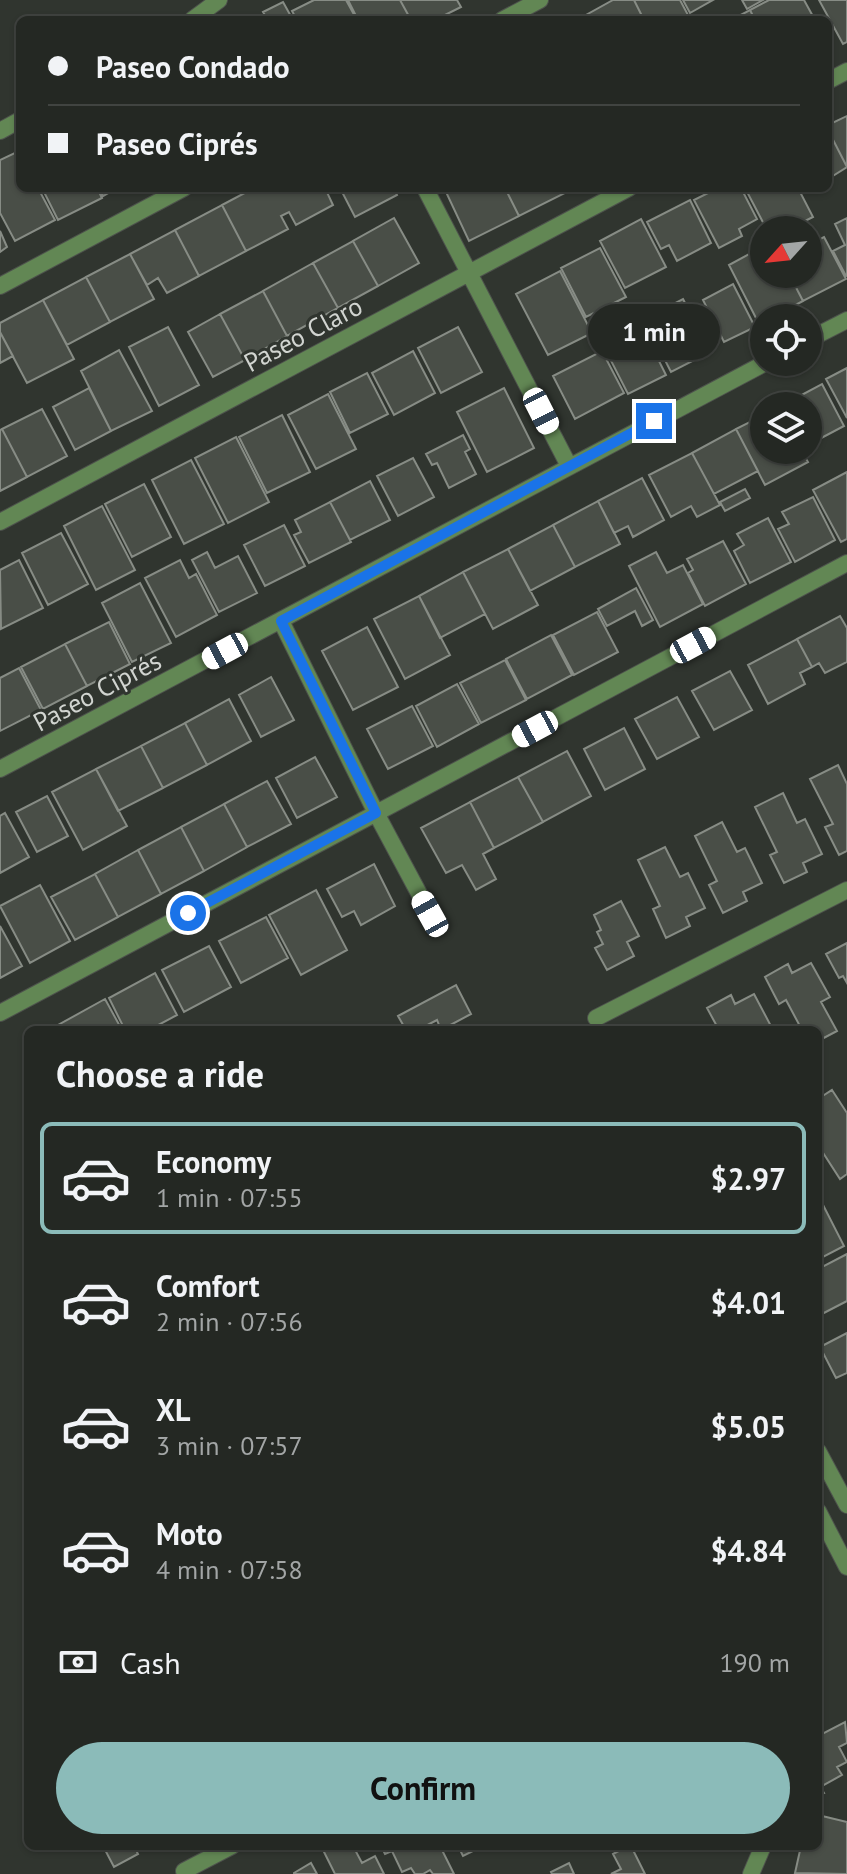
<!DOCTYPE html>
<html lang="en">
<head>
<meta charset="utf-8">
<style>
  body { margin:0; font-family:"PT Sans",sans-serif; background:#303430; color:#f1f3f6; height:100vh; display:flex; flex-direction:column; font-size:30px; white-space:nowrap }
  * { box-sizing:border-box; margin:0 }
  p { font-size:26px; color:#a3a6a6 }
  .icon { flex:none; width:44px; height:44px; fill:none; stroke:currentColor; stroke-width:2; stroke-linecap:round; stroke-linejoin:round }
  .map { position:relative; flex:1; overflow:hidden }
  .drawer { position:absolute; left:24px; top:1026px; width:798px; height:824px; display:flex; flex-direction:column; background:#242823; border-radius:12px; box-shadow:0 2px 6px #0004,0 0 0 2px #414441 }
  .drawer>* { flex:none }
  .guide { position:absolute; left:16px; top:16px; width:816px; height:176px; border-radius:12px; box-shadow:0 2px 6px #0004,0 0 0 2px #414441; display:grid; align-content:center; height:176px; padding:0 32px; background:#242823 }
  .needle { width:52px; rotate:243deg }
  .tools { position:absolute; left:750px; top:216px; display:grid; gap:16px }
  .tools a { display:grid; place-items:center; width:72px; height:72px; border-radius:50%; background:#242823; box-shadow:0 2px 6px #0004,0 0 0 2px #414441; font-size:40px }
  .end { position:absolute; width:36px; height:36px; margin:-18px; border:10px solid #1a73e8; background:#fff; box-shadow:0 0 0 4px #fff }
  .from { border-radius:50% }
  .bubble { position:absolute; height:56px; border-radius:28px; background:#242823; box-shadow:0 2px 6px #0004,0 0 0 2px #414441; font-size:26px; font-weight:600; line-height:56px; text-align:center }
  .car { position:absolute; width:24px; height:48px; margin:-24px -12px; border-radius:10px; box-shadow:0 0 6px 2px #0007; background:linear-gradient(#fff 24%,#345 0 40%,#fff 0 76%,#345 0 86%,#fff 0) }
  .guide b { display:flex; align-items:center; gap:28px; height:76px; font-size:30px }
  .guide b+b { border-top:2px solid #414441 }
  .guide i { width:20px; height:20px; background:#f1f3f6 }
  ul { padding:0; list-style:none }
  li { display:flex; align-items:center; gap:24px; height:112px; margin:0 16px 12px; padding:0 16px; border:4px solid transparent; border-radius:12px }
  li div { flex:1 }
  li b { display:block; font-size:30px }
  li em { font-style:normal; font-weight:600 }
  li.on { border-color:#8bbbb9 }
  li>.icon { width:72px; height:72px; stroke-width:1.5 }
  h2 { padding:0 32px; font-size:36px; line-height:96px }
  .pay { display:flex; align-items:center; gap:20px; height:88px; padding:0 32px; font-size:30px }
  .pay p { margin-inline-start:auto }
  .primary-button { display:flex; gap:16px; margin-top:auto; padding:16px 32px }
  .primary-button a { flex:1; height:92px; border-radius:48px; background:#8bbbb9; color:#111; font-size:32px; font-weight:600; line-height:92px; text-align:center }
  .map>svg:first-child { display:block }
  .building { fill:#494e47; stroke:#878c85; stroke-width:2 }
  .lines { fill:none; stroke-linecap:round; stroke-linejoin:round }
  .street-casing { stroke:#4d524c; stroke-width:18 }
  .street { stroke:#628754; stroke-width:16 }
  .route { stroke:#1a73e8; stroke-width:10 }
  .labels { text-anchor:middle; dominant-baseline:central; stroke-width:6; stroke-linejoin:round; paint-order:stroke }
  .street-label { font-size:26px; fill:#d1d4d0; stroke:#30352f }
</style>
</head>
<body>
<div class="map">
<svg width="847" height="1874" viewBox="0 0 847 1874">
  <rect width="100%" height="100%" fill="#30352f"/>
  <path class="building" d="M314,0H346L357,20H297L292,11Z
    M348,0H400L411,20H358Z
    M400,0H457L461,7L435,20H411Z
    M613,0H634L644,20H577Z
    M634,0H680L688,15L679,20H644Z
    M683,0H713L690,13Z
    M742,0H763L747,9Z
    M769,0H804L815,20H755L750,10Z
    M819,0H847V42L843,44Z
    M283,2L293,20H268L263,12Z
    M750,10L755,20H731Z
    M847,116V167L828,130V125Z
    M828,130L847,167L828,179Z
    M19,151L20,188H38L55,220L15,241L0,213V160Z
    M42,188H97L102,198L58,220Z
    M99,188H117L103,196Z
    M254,188H325L333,205L296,225L289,212L281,216L288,229L246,251L222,205Z
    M340,188H394L397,195L355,217Z
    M454,188H505L519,216L469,241L446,192Z
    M505,188H564L567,192L519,216Z
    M718,188H741L757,219L739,229L742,236L719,248L694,200Z
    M745,188H798L813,217L787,230H767Z
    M690,200L711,243L677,261L669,245L661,249L647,222Z
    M222,205L246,251L199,276L175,230Z
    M394,218L419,263L378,286L353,241Z
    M847,218V275L846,276L833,251L845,245L835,224Z
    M641,219L666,267L625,288L600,241Z
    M175,230L199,276L167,293L158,278L147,285L130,254Z
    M0,231L7,247L0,252Z
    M824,237L846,279L803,301L789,274H808V245Z
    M353,241L378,286L338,308L313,263Z
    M764,246V274H789L803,301L771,318H764V322L759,324L729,265Z
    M600,248L626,297L586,317L561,268Z
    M130,254L154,299L110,322L86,277Z
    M313,263L338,308L287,336L263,291Z
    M560,271L592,333L548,355L516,294Z
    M86,277L110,322L67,345L43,300Z
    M733,284L755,327L724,342L703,300Z
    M263,291L287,336L245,360L220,314Z
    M683,299L710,352L671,372L644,319Z
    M43,300L74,359L27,383L0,332V323Z
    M220,314L245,360L213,377L188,332Z
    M168,327L199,385L159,406L129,347Z
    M458,327L482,372L441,393L418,348Z
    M642,327L666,375L628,394L604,347Z
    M0,332L13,356L0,363Z
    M119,350L152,411L111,431L81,371Z
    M413,351L435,393L394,415L372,373Z
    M602,351L624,393L575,419L553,376Z
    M847,368V418L826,379Z
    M367,373L388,414L350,433L330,392Z
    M822,384L844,426L808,445V406H781Z
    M89,388L111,431L75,450L53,407Z
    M504,388L534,448L487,472L457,412Z
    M328,394L356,449L316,469L288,415Z
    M42,409L67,456L27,477L2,429Z
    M282,415L310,472L267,493L239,437Z
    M764,415V450H801L808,462L765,485L736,429Z
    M2,429L27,477L0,491V430Z
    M736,429L758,471L714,494L692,453Z
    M463,435L470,449L465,452L476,474L449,488L437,463L432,465L426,454Z
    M236,437L269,502L228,523L195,458Z
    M692,453L720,505L697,517L691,506L671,517L649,475Z
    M413,458L434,497L398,516L377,476Z
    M191,460L224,524L184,544L152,480Z
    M847,472V539L841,542L813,490Z
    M642,478L664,520L633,537L628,526L614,533L598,501Z
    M370,481L390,520L350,540L330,502Z
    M144,484L171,537L132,557L105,504Z
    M745,489L750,498L725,511L720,502Z
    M813,497L835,540L795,562L778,529L789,524L782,512Z
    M598,501L620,544L575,567L553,525Z
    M330,502L351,542L309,563L294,535L301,532L295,520Z
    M102,506L135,570L96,590L64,526Z
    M768,518L791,562L750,583L734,551L744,545L737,534Z
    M284,525L305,566L265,586L244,545Z
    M553,525L575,567L530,591L508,549Z
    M61,533L88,584L48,605L22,553Z
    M723,541L746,584L705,606L688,573L693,570L687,559Z
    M508,549L538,605L493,629L463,572Z
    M207,552L215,568L238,556L257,593L219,612L192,560Z
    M656,552L667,573L683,565L703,604L660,627L629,566Z
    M19,560L43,608L1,629L0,570Z
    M180,560L189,578L196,574L217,615L176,637L145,578Z
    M463,572L485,614L440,638L419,596Z
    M140,583L171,643L132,662L102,603Z
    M636,588L653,620L642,626L635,611L607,626L598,609Z
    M419,596L450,655L405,679L374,619Z
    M597,612L618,652L574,675L553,635Z
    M840,616L847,628V662L825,673L819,663L812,667L797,639Z
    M109,622L130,664L87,686L65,644Z
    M367,627L398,687L353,710L322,651Z
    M551,635L572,675L527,699L506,659Z
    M797,639L812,667L800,673L805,684L768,704L748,665Z
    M65,644L87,686L43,709L21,667Z
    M505,660L526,700L481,723L460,683Z
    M19,668L41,710L0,731V678Z
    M730,671L752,710L714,730L692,691Z
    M271,677L294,720L261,737L239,695Z
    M457,684L479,724L437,747L416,706Z
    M677,697L699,737L657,759L635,719Z
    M229,699L251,741L207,765L185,723Z
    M412,706L433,746L388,769L367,729Z
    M185,723L207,765L163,788L141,746Z
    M624,728L645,769L605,790L584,749Z
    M141,746L163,788L118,811L96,769Z
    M567,751L591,796L543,822L518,777Z
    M315,757L337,797L297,818L276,778Z
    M838,765L847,784V851L839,855L825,827L833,824L810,779Z
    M96,769L127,826L83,850L52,792Z
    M518,777L543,822L494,848L470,802Z
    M267,781L291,824L247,847L224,804Z
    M783,793L797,823L805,819L822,854L803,863L807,872L784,883L770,855L777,852L755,807Z
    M47,796L68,836L37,852L16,812Z
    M470,802L494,848L483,854L496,879L476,890L462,865L446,873L421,828Z
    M224,804L247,847L204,871L181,827Z
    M5,813L29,857L0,873V816Z
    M722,822L737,852L745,848L762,883L743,892L747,901L723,913L709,885L717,881L695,836Z
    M181,827L204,871L161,894L138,850Z
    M665,847L680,877L688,873L705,908L686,917L690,926L666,938L653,909L660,906L638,860Z
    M138,850L161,894L118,917L95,874Z
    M374,864L395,906L361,925L354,911L342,917L327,889Z
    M95,874L118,917L75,940L51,897Z
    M40,885L70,941L30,963L0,906Z
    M316,890L347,950L301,975L269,915Z
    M621,901L639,936L627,942L634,956L607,970L595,948L603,944L597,932L601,930L594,915Z
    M266,917L288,958L241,983L219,941Z
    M0,926L22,966L0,978Z
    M847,943V983L843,976L839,978L826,954Z
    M209,946L231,987L184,1012L162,970Z
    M811,963L830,997L821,1002L837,1031L818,1041V1030H802L786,1000L779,1004L765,977L788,964L792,973Z
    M155,973L177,1015L149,1030H125L109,998Z
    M456,985L471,1014L441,1030L437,1020L418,1030H406L398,1016Z
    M754,994L772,1028L719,1030L707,1008L731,995L735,1004Z
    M105,999L122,1030H49Z
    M832,1090L847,1113V1174L840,1179L818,1145V1140L821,1138L818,1133V1099Z
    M820,1199L844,1246L821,1258L818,1253V1200Z
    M847,1254V1301L818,1316V1269Z
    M847,1333V1373L836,1378L820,1347Z
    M845,1722L847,1743L839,1747L847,1762L837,1767L842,1775L820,1787L824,1793L818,1795V1736Z
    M818,1815L847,1822V1874L795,1873L801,1846H818Z
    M103,1846H134L138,1854L114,1867Z
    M331,1846H353L362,1863L375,1856L384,1874H335L323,1850Z
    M381,1846H440L454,1874H433L430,1870L423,1874H415L411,1868L402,1872L392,1851L385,1854Z
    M458,1846H483L463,1856Z
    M628,1846H631L645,1874H611L621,1869L613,1854Z
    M311,1863L317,1874H294V1873Z
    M569,1863L574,1874H552L551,1872Z"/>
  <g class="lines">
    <defs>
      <path id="street" d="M192,20L219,0
        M502,20L540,0
        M828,81L847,71
        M0,131L20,120
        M425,188L569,466
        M0,286L184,188
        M808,340L847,320
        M0,522L629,188
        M281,621L376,813L430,914
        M0,769L767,362
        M0,1013L847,563
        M596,1018L847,890
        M818,1451L847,1505
        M818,1511L847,1567
        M184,1871L232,1846
        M751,1874L763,1846"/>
    </defs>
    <use href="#street" class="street-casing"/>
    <use href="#street" class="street"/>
  </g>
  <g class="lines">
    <path class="route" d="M188,913L376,813L281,621L654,421"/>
  </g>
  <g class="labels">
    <g class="street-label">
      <text transform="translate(303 334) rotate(-28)">Paseo Claro</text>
      <text transform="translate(97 691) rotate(-28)">Paseo Ciprés</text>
    </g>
  </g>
</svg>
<div class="tools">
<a><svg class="needle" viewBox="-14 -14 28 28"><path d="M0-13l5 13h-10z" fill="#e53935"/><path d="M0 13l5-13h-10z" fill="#a3a6a6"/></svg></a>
<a><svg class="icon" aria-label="locate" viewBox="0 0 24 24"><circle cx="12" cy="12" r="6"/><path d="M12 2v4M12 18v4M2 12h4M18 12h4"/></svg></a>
<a><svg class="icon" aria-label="layers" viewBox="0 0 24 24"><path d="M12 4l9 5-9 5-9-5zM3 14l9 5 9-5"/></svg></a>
</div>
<i class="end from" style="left:188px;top:913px"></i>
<i class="end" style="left:654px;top:421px"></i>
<div class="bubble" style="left:588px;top:304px;width:132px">1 min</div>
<i class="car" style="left:541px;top:411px;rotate:153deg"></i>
<i class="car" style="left:693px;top:645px;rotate:62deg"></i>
<i class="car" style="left:225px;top:651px;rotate:242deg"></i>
<i class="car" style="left:535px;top:729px;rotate:242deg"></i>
<i class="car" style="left:430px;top:914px;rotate:331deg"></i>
<div class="guide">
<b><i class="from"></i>Paseo Condado</b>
<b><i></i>Paseo Ciprés</b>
</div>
<section class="drawer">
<h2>Choose a ride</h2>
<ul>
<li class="on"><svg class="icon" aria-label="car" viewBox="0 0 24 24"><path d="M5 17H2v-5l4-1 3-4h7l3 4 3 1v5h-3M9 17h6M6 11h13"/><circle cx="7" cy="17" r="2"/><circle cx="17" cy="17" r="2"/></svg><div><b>Economy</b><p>1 min · 07:55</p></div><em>$2.97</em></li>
<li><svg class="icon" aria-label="car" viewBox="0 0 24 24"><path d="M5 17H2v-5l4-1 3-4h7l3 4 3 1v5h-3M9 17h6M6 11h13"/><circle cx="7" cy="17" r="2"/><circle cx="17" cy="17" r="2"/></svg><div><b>Comfort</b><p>2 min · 07:56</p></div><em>$4.01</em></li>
<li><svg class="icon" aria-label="car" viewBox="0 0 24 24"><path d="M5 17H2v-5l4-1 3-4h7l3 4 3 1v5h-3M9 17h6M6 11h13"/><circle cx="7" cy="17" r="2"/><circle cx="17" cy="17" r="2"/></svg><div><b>XL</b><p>3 min · 07:57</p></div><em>$5.05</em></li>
<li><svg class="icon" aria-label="car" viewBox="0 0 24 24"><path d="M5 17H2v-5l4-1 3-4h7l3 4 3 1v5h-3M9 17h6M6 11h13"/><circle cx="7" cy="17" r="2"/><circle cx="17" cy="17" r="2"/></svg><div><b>Moto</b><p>4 min · 07:58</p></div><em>$4.84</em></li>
</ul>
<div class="pay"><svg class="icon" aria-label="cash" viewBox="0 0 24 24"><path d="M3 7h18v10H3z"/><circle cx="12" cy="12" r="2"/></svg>Cash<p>190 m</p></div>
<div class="primary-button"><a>Confirm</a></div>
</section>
</div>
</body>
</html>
